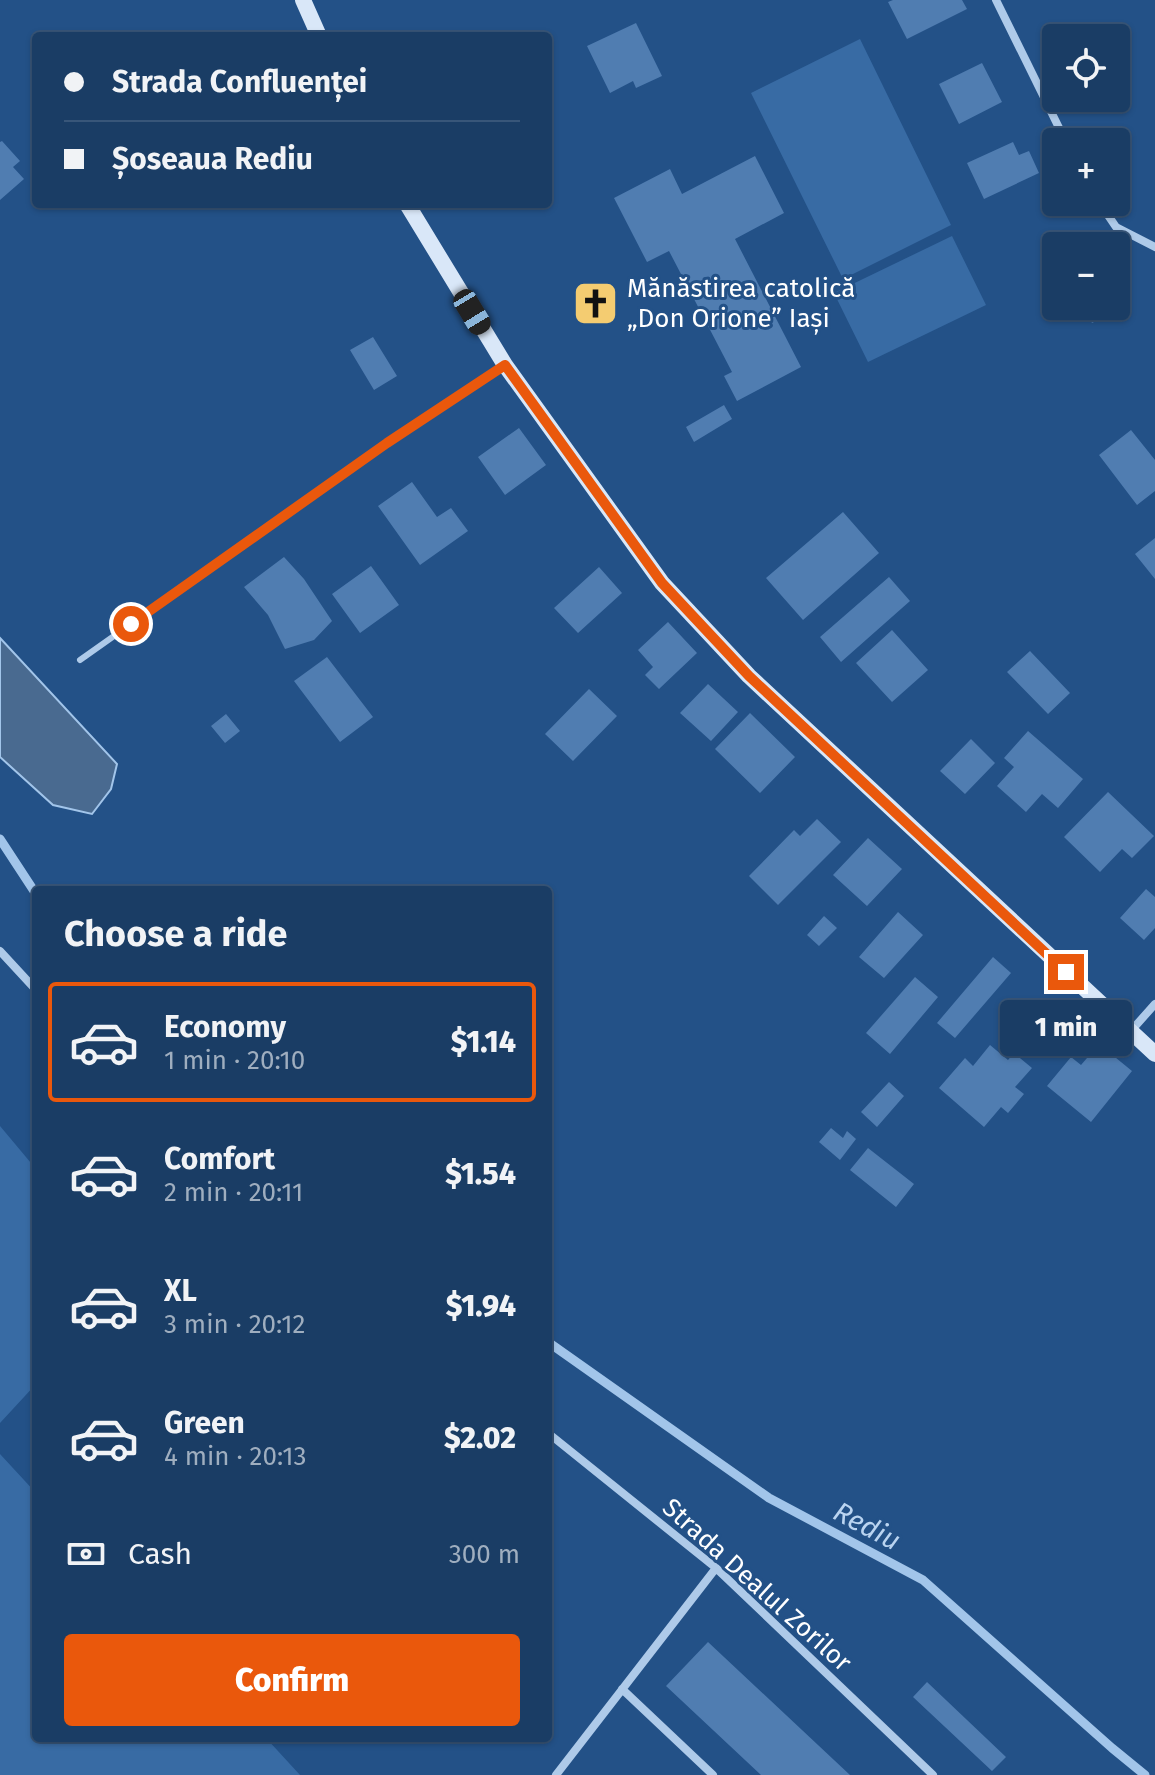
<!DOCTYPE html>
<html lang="en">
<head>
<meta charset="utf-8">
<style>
  body { margin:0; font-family:"Fira Sans",sans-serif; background:#27486e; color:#f1f3f6; height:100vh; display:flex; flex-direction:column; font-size:30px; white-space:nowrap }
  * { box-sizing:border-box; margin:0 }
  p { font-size:26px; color:#9faebf }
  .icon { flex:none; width:44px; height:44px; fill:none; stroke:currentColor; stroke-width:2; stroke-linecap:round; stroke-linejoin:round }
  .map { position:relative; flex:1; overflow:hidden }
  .details { position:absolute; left:32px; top:886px; width:520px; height:856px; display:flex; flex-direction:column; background:#1a3d65; border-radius:8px; box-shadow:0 2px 6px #0004,0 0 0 2px #385679 }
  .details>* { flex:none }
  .hud { position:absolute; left:32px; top:32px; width:520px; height:176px; border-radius:8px; box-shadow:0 2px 6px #0004,0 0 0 2px #385679; display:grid; align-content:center; height:176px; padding:0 32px; background:#1a3d65 }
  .controls { position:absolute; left:1042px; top:24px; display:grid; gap:16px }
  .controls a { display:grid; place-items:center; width:88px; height:88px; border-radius:8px; background:#1a3d65; box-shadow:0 2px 6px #0004,0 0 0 2px #385679; font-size:40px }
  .end { position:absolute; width:36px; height:36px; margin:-18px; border:10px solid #ea580c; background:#fff; box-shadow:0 0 0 4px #fff }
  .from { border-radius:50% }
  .bubble { position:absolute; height:56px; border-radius:8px; background:#1a3d65; box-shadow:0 2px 6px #0004,0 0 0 2px #385679; font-size:26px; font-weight:800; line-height:56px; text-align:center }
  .car { position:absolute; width:24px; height:48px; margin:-24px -12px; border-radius:10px; box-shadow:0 0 6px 2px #0007; background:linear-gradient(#222 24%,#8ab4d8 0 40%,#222 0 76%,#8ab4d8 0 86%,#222 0) }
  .hud b { display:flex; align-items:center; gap:28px; height:76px; font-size:30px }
  .hud b+b { border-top:2px solid #385679 }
  .hud i { width:20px; height:20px; background:#f1f3f6 }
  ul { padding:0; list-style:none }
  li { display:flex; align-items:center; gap:24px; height:120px; margin:0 16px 12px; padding:0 16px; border:4px solid transparent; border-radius:8px }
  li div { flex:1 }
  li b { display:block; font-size:30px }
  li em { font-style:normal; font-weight:800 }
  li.selected { border-color:#ea580c }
  li>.icon { width:72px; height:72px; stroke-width:1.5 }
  h2 { padding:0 32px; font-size:36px; line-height:96px }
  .pay { display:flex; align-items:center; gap:20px; height:88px; padding:0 32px; font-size:30px }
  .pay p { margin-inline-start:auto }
  .button { display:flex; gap:16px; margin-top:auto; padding:16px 32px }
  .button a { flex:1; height:92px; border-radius:8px; background:#ea580c; color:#fff; font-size:32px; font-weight:800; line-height:92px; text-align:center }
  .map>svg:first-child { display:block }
  .green { fill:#386ba4 }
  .water { fill:#496a90; stroke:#a2c5ea; stroke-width:2 }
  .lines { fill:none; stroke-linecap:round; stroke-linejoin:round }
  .stream { stroke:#a2c5ea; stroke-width:9 }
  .building { fill:#507db1 }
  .service { stroke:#aecae9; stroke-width:6 }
  .minor { stroke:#aecae9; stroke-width:8 }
  .secondary { stroke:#d9e7f8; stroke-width:16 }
  .route { stroke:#ea580c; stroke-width:10 }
  .labels { text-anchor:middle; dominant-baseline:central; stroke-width:6; stroke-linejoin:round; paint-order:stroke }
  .poi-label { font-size:26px; fill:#fff; stroke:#235187; text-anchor:start }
  .street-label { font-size:26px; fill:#fff; stroke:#235187 }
  .water-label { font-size:28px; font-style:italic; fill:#bad4f1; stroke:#235187 }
</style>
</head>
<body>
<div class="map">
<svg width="1155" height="1775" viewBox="0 0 1155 1775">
  <rect width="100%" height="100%" fill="#235187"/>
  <path class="green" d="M860,39L951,225L843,279L751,93Z
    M952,236L986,305L868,362L834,293Z
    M0,1126L36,1169V1384L0,1423Z
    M0,1454L36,1493V1738H266L300,1775H0Z"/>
  <path class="water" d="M0,638L117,764L111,789L92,814L53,805L0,757Z"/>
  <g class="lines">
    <path class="stream" d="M0,839L36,894
      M548,1342L769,1498L923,1580L1112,1748L1145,1775"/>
  </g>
  <path class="building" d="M893,0H962L967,9L907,39L888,2Z
    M636,23L662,76L636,88L633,81L610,93L587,46Z
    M982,63L1002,102L959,124L939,84Z
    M2,141L20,161L13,167L24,179L0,200V142Z
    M1013,142L1019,155L1029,151L1039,173L984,199L967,163Z
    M755,156L784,213L735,239L801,367L737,401L724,376L732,372L669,251L647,262L614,198L670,169L682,194Z
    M1056,260V295L1042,268Z
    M1062,306H1113L1116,311L1092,323L1086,311L1069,320Z
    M373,337L397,376L374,390L350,350Z
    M724,405L732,419L694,442L686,427Z
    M519,428L546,465L505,495L478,457Z
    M1131,430L1155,460V491L1137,505L1099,455Z
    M412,482L437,517L451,508L468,531L420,565L378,506Z
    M843,512L879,553L803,620L766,578Z
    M1155,538V579L1135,554Z
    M284,557L304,579L332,621L314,640L285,649L268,615L244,587Z
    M371,566L399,605L360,633L332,594Z
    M599,567L622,593L578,633L554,608Z
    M889,577L910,601L841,662L820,637Z
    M668,622L697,653L659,689L645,675L653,667L638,650Z
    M892,630L928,670L892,702L856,663Z
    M1030,651L1070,693L1048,714L1007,672Z
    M327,657L373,717L340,742L294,681Z
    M708,684L738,712L711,741L680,713Z
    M589,689L617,716L573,761L545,734Z
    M750,713L795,757L760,793L715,749Z
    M226,714L240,731L225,743L211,726Z
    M1028,731L1083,779L1058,808L1042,794L1026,812L997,786L1014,767L1004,758Z
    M971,739L995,763L965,794L940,771Z
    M1108,792L1154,836L1132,858L1122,849L1100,872L1064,837Z
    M817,819L841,842L778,905L749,876L794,830L800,836Z
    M868,838L902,869L867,906L833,875Z
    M1146,889L1155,897V928L1144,940L1120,918Z
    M898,912L923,935L884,978L859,957Z
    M824,916L837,928L819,946L807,935Z
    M993,957L1011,973L955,1038L937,1023Z
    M915,977L938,997L890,1054L866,1033Z
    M1099,1044L1132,1071L1091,1122L1047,1086L1071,1057L1081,1065Z
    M990,1045L1008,1060L1014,1053L1032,1068L1015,1087L1024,1094L1008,1113L1001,1107L984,1127L939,1088L965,1058L973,1066Z
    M889,1082L904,1096L877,1127L861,1112Z
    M831,1128L843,1138L847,1131L856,1139L840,1160L819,1142Z
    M868,1148L914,1184L896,1207L850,1170Z
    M708,1642L850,1775H761L666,1686Z
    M927,1682L1006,1757L992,1771L913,1697Z"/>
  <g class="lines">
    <path class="service" d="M80,660L387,443L504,366"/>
    <path class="minor" d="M996,0L1066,142
      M1099,202L1116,227L1155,247
      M0,951L36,990
      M1130,1032L1155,1004
      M548,1433L716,1568L933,1775
      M622,1689L713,1775
      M556,1775L716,1568"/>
    <path class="secondary" d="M303,0L319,36
      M407,204L505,365L662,583L749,676L1155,1054"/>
  </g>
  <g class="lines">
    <path class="route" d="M131,624L387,443L505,365L662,583L749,676L1066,972"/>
  </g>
  <defs>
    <symbol id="church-square" viewBox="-11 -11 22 22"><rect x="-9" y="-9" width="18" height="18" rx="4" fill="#f4cc71" stroke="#235187"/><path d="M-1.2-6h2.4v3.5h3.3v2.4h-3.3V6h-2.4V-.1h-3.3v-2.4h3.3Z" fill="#111"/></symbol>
  </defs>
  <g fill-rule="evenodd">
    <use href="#church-square" x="570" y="278" width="51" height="51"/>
  </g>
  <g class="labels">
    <g class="poi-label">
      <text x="627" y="288">Mănăstirea catolică<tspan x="627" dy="30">„Don Orione” Iași</tspan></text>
    </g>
    <g class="street-label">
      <text transform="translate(757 1585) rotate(42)">Strada Dealul Zorilor</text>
    </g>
    <g class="water-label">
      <text transform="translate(867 1526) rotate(28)">Rediu</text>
    </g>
  </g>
</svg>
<div class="controls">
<a><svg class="icon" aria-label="locate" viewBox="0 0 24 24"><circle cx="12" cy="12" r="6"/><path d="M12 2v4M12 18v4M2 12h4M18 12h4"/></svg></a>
<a>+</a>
<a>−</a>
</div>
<i class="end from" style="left:131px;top:624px"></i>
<i class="end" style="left:1066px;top:972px"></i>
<div class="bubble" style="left:1000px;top:1000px;width:132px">1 min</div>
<i class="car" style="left:472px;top:312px;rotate:149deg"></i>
<div class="hud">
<b><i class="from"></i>Strada Confluenței</b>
<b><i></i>Șoseaua Rediu</b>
</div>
<section class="details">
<h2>Choose a ride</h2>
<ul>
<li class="selected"><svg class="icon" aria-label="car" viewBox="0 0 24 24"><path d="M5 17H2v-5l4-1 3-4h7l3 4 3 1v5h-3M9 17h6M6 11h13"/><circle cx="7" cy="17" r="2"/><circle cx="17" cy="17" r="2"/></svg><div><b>Economy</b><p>1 min · 20:10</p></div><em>$1.14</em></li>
<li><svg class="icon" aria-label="car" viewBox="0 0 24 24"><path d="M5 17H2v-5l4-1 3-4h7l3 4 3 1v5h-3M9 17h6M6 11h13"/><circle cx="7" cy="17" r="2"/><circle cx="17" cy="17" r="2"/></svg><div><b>Comfort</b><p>2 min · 20:11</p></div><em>$1.54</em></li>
<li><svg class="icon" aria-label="car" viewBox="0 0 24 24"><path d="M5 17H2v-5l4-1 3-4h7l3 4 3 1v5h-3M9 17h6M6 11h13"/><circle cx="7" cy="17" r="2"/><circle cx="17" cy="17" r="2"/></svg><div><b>XL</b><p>3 min · 20:12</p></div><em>$1.94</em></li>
<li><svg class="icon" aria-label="car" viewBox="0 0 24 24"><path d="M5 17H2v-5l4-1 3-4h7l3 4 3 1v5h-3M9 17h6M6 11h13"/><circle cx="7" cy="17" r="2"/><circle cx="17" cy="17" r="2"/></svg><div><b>Green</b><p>4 min · 20:13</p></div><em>$2.02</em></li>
</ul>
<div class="pay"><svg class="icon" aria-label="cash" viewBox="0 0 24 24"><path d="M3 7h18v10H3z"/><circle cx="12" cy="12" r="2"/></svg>Cash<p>300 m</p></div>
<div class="button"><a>Confirm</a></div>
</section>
</div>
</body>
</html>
